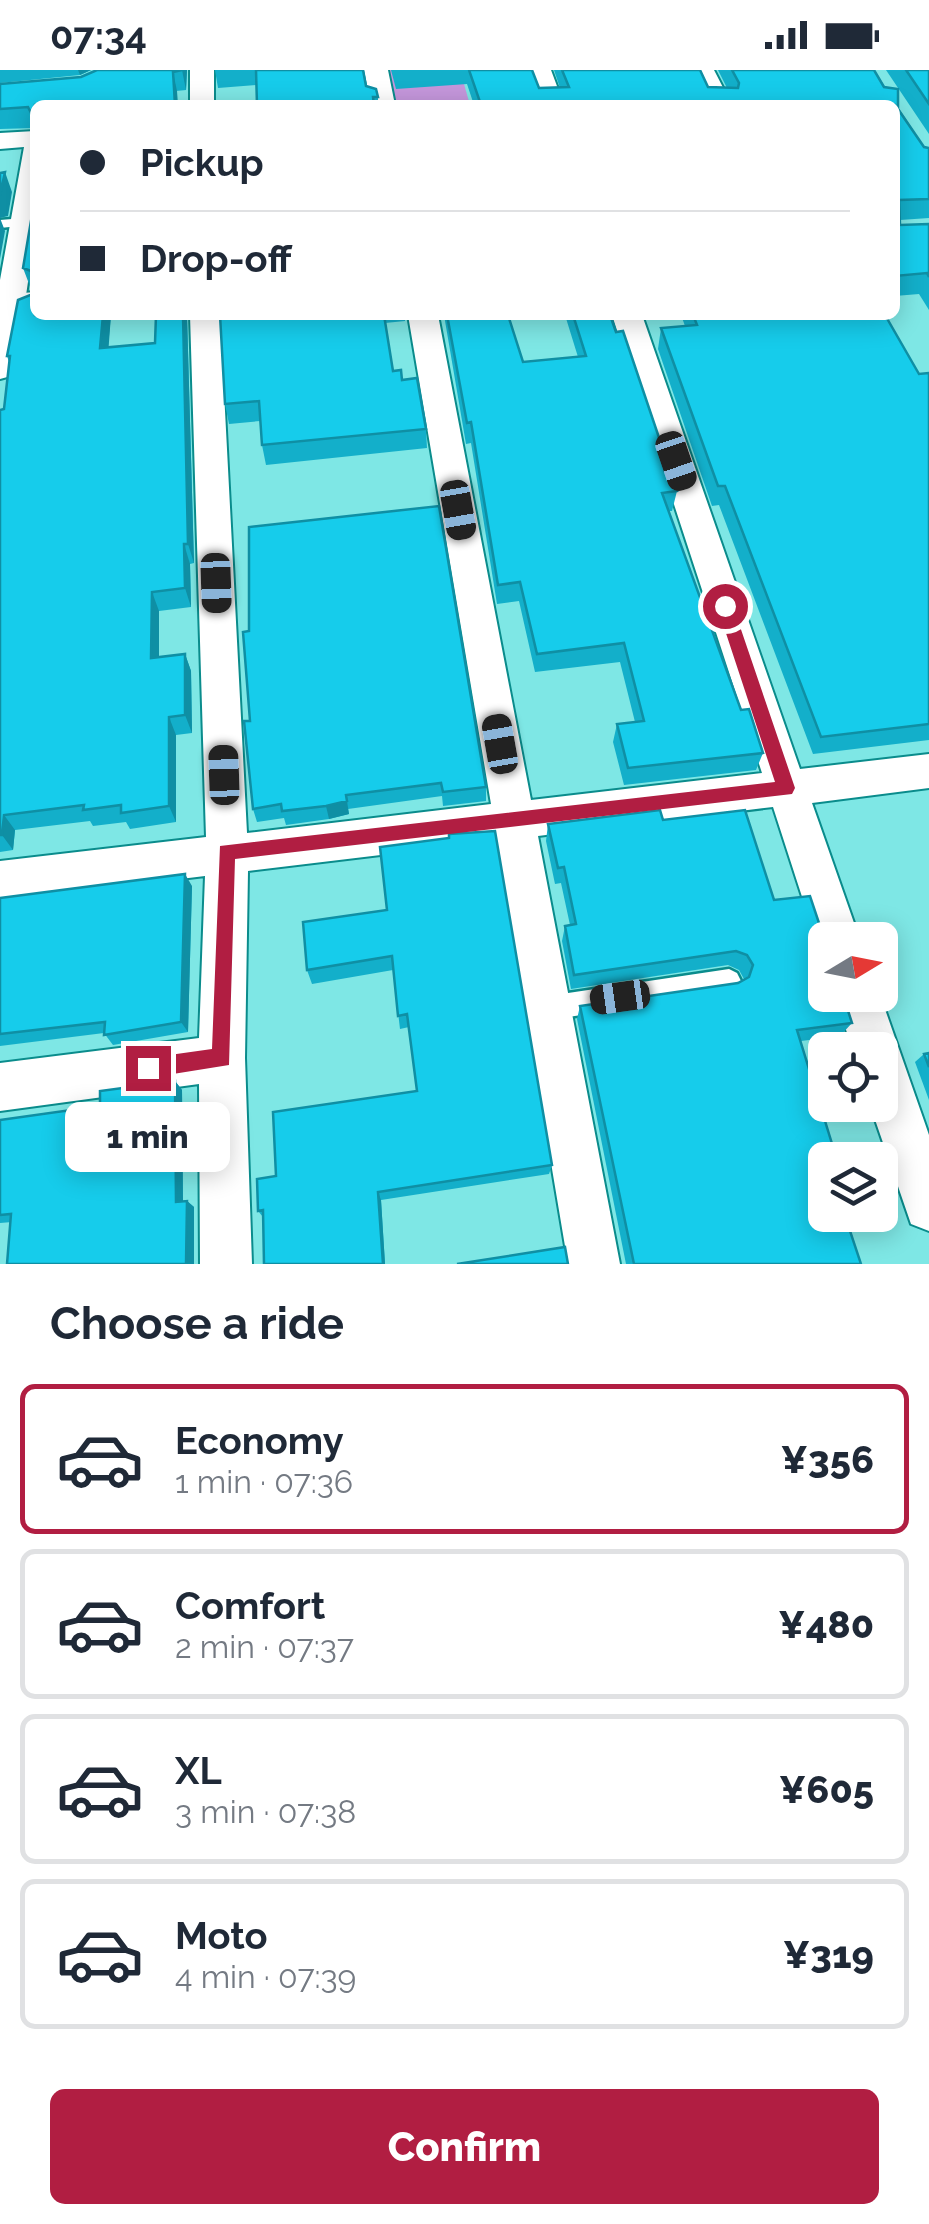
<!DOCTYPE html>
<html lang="en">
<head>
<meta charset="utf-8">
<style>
  body { margin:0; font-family:Raleway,sans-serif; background:#f2f2f3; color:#1f2937; height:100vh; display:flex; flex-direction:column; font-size:38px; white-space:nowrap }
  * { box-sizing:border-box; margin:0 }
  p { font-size:32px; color:#747a83 }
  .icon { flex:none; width:55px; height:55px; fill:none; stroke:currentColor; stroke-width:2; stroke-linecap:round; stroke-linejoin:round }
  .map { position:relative; height:1194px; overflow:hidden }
  .drawer { display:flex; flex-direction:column; background:#fff; flex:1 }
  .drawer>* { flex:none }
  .hud { position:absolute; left:30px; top:30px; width:870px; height:220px; border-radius:15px; box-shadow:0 5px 25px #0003; display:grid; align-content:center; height:220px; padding:0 50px; background:#fff }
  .needle { width:65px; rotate:80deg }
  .tools { position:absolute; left:808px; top:852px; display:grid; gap:20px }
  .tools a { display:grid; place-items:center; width:90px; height:90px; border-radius:15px; background:#fff; box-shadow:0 5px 25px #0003; font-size:50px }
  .end { position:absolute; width:45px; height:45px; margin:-22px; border:12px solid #b11e42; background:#fff; box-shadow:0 0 0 5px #fff }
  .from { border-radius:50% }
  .bubble { position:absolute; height:70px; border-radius:15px; background:#fff; box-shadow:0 5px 25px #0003; font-size:32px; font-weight:800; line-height:70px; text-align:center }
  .car { position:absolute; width:30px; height:60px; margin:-30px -15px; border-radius:12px; box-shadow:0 0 8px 2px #0007; background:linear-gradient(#222 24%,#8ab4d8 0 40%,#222 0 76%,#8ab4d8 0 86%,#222 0) }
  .hud b { display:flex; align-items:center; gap:35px; height:95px; font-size:38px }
  .hud b+b { border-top:2px solid #e0e1e3 }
  .hud i { width:25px; height:25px; background:#1f2937 }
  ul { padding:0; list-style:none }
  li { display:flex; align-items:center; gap:30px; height:150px; margin:0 20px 15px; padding:0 30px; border:5px solid #e0e1e3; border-radius:15px }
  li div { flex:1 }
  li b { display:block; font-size:38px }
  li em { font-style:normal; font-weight:800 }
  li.selected { border-color:#b11e42 }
  li>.icon { width:90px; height:90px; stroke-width:1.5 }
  h2 { padding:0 50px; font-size:45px; line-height:120px }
  .action { display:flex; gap:20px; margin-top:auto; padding:20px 50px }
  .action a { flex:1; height:115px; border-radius:15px; background:#b11e42; color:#fff; font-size:40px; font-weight:800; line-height:115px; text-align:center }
  .status { display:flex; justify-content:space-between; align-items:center; height:70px; padding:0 50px; background:#fff; direction:ltr }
  .status svg { height:28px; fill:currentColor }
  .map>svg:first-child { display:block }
  .green { fill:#c597dc }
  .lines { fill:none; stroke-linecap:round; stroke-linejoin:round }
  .service-casing { stroke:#0a8c8c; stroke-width:5 }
  .minor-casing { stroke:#0a8c8c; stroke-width:4 }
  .tertiary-casing { stroke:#0a8c8c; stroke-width:4 }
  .service { fill:#fff; fill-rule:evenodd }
  .minor { fill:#fff; fill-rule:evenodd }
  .tertiary { fill:#fff; fill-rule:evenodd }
  .wall { fill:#13afca }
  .shaded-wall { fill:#0f8fa4 }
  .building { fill:#16cceb; stroke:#0f8fa4; stroke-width:2.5 }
  .route { fill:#b11e42 }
</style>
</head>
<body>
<div class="status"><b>07:34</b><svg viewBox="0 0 49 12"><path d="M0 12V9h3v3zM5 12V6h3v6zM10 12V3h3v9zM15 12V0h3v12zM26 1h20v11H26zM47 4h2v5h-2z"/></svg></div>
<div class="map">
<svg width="929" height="1194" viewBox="0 0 929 1194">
  <rect width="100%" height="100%" fill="#7ee7e5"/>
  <path class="green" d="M388,0H460L470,35H395Z"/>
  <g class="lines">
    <defs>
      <path id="service" d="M24,148L31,152L29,155L0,158V150Z
        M729,899L737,903L741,911L737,919L729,923L548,950L539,947L536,938L539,929L548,926Z"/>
      <path id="minor" d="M190,0H214V35H190Z
        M364,0H388L395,35H371Z
        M527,0H551L564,35H540Z
        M690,0H714L732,35H708Z
        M35,61V165L15,299L11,306L0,309V210L24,77L0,79V63Z
        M190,245H220L247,763L491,734L408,245H438L531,730L762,703L612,245H642L800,699L929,684V718L812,733L860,870H825V886L816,870L773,737L538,766L620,1194H568L497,771L248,801L245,988L252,1194H200L199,1014L0,1041V993L199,968L205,806L0,831V791L206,767Z
        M834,925H880L929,1065V1161L911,1154L870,1035H880V980H853Z"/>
      <path id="tertiary" d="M35,222L37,245L0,249V225Z"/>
    </defs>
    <use href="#service" class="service-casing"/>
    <use href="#minor" class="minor-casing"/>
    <use href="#tertiary" class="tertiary-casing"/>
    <use href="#service" class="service"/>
    <use href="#minor" class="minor"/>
    <use href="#tertiary" class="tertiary"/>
  </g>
  <path class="wall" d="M0,0H91L80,5L0,13Z
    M97,0H187L186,20L35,35V58L0,59V14L81,7Z
    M215,0H363L366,16L378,27V35H257L256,15L218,18Z
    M391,0H532L539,18H560L554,0H700L708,17L727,18L718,0H874L924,77L929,78V148L900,150V155L929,154V240L919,224L895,226V35H474L467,14L396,19Z
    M886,0H929V64Z
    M32,145L35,245H111L108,277L155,273L156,245H187L194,493L190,494L191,537L159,541V587L185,584L191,601L192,663L176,665V752L130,759L126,752L93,756L90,751L15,760L13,780L0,782V340L4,339L9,292L7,286L33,224V219H31L23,198Z
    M220,245H405V251L385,253L393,301L402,310L426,359L427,378L266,395L262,375L260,351L229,354L225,334Z
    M444,245H508L523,292L578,287L565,245H610L677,421L672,441H669L741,640L763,683L756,700L624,715L613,672L617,654L635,652L620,592L535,602L519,531L497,534L471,373L466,374Z
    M681,245H885L919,304L929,303V670L813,684L719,435L712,436L658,279L661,258L685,256Z
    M244,651L486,717V731L443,736L442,726L348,739L349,744L329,749L286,755L284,748L257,752L253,739Z
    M663,750L774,830L852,953L840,966L801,971L856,1150L848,1155L861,1194H626L577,949L580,936L738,913L744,909L739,900L728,895L571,919L562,871L565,856L570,855L561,813L555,814L546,771L548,754Z
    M192,816L188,962L113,975L104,963L0,976V828Z
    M387,840L552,1095L549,1104L381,1130L385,1194H264L263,1147L258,1141L276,1106L417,1021L409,957L400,959L393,900L312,914L307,900Z
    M929,983V1030L915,992L924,984Z
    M175,1011L182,1020L183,1131H187L194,1137L0,1153V1050L100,1036Z"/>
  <path class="shaded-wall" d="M78,0H91L80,5Z
    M182,0H187L186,20Z
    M173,2L177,21L178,35H175Z
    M5,102L12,122L8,146L0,148L5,161L0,189V125Z
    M103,245H111L107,298L100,278Z
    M183,245H187L194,493L188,474Z
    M184,474L190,494L191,537L185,518Z
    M152,522L159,541V606L151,588Z
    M185,584L191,601L192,663L185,645Z
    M169,647L176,665V752L169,736Z
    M347,731L349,744L329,749L326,736Z
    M4,745L15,760L13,780L2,765Z
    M185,804L192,816L188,962L181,952Z
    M175,1011L182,1020L183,1139L176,1132Z
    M378,1122L381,1130L385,1194H383Z
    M187,1131L194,1137V1194H186Z"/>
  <path class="building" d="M97,0H182L173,2L175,35H35V45H32L28,37L0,39V14L81,7Z
    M256,0H363L366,16L376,19L378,27H373L374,35H257Z
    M469,0H532L539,18L569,17L562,0H700L708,17L738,18L739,13L732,0H874L884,17L898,19V39L924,77L929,78V129L899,130L900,155L929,154V207L927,203L895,206V35H481Z
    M906,0H929V34Z
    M32,100H35V245H103L100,278L155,273L156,245H183L188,474H184L185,518L152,522L151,588L185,584V645L169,647V736L121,743V735L83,740L84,735L4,745L2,765H0V340L4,339L10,286H7L18,230L33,224L31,201L23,198L32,145Z
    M5,102L0,125V103Z
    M220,245H384L393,301L401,300L402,310L417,308L426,359L262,375L259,331L225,334Z
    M447,245H508L523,292L586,286L573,245H610L616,262L623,261L677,421L662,423L741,640L749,639L763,683L628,698L617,654L644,651L624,573L537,584L520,512L498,515L471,352L467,353Z
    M693,245H885L919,304L929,303V654L821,667L725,416H718L661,258L697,255Z
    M439,436L486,717L443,722L441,713L346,725L347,731L326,736L282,741L281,734L253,739L244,651H250L243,562L249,561V457Z
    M660,740L663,750L745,740L774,830L810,826L825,871V925H843L852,953L797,960L837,1090H825V1145H854L856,1150L847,1152L861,1194H634L580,936L738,913L749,907L753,895L747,885L736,881L574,905L565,856L576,854L564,797L558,798L548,754Z
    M495,761L552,1095L378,1122L383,1194H264L263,1140L258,1141L257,1109L276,1106L273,1042L417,1021L407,944L398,946L392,886L307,900L303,852L387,840L380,777L449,768V764Z
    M185,804L181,952L104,965L105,952L0,964V828Z
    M929,983V997L924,984Z
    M175,1011L176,1132L187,1131L186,1194H7L11,1144L0,1145V1050L100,1036V1021Z
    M565,1177L568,1194H457Z"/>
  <path class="route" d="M725,530L733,536L795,718L792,724L235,789L229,995L148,1008L141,1005V991L148,988L212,979L220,776L775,712L717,536Z"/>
</svg>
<div class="tools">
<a><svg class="needle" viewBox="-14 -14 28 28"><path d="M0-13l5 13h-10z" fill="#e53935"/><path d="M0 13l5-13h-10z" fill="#747a83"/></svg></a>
<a><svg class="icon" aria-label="locate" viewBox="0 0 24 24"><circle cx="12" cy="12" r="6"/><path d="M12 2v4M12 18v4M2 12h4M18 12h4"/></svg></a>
<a><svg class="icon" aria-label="layers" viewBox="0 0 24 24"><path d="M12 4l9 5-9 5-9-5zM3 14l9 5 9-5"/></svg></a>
</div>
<i class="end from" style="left:725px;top:536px"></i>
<i class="end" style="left:148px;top:998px"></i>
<div class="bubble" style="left:65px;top:1032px;width:165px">1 min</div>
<i class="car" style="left:676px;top:391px;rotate:161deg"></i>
<i class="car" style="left:458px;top:440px;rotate:170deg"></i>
<i class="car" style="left:216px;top:513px;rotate:178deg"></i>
<i class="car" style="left:500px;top:674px;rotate:350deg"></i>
<i class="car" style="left:224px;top:705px;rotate:358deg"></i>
<i class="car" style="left:620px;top:927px;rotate:262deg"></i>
<div class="hud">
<b><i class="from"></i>Pickup</b>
<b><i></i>Drop-off</b>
</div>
</div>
<section class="drawer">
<h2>Choose a ride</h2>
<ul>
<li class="selected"><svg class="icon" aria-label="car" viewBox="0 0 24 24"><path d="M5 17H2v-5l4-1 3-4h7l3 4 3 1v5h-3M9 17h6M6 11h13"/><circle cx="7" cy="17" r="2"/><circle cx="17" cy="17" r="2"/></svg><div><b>Economy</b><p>1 min · 07:36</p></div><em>¥356</em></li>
<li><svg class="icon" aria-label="car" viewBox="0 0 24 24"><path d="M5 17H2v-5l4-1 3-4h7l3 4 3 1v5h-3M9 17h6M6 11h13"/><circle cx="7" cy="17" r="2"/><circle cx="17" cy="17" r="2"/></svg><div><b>Comfort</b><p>2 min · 07:37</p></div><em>¥480</em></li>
<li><svg class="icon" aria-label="car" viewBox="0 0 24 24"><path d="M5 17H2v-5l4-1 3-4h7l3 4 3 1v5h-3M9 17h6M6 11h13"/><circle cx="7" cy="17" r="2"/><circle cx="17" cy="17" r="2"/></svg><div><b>XL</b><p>3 min · 07:38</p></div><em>¥605</em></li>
<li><svg class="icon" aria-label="car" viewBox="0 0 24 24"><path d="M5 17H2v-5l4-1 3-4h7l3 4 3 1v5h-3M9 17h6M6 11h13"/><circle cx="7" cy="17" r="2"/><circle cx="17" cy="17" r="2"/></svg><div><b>Moto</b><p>4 min · 07:39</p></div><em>¥319</em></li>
</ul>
<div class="action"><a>Confirm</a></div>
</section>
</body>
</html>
